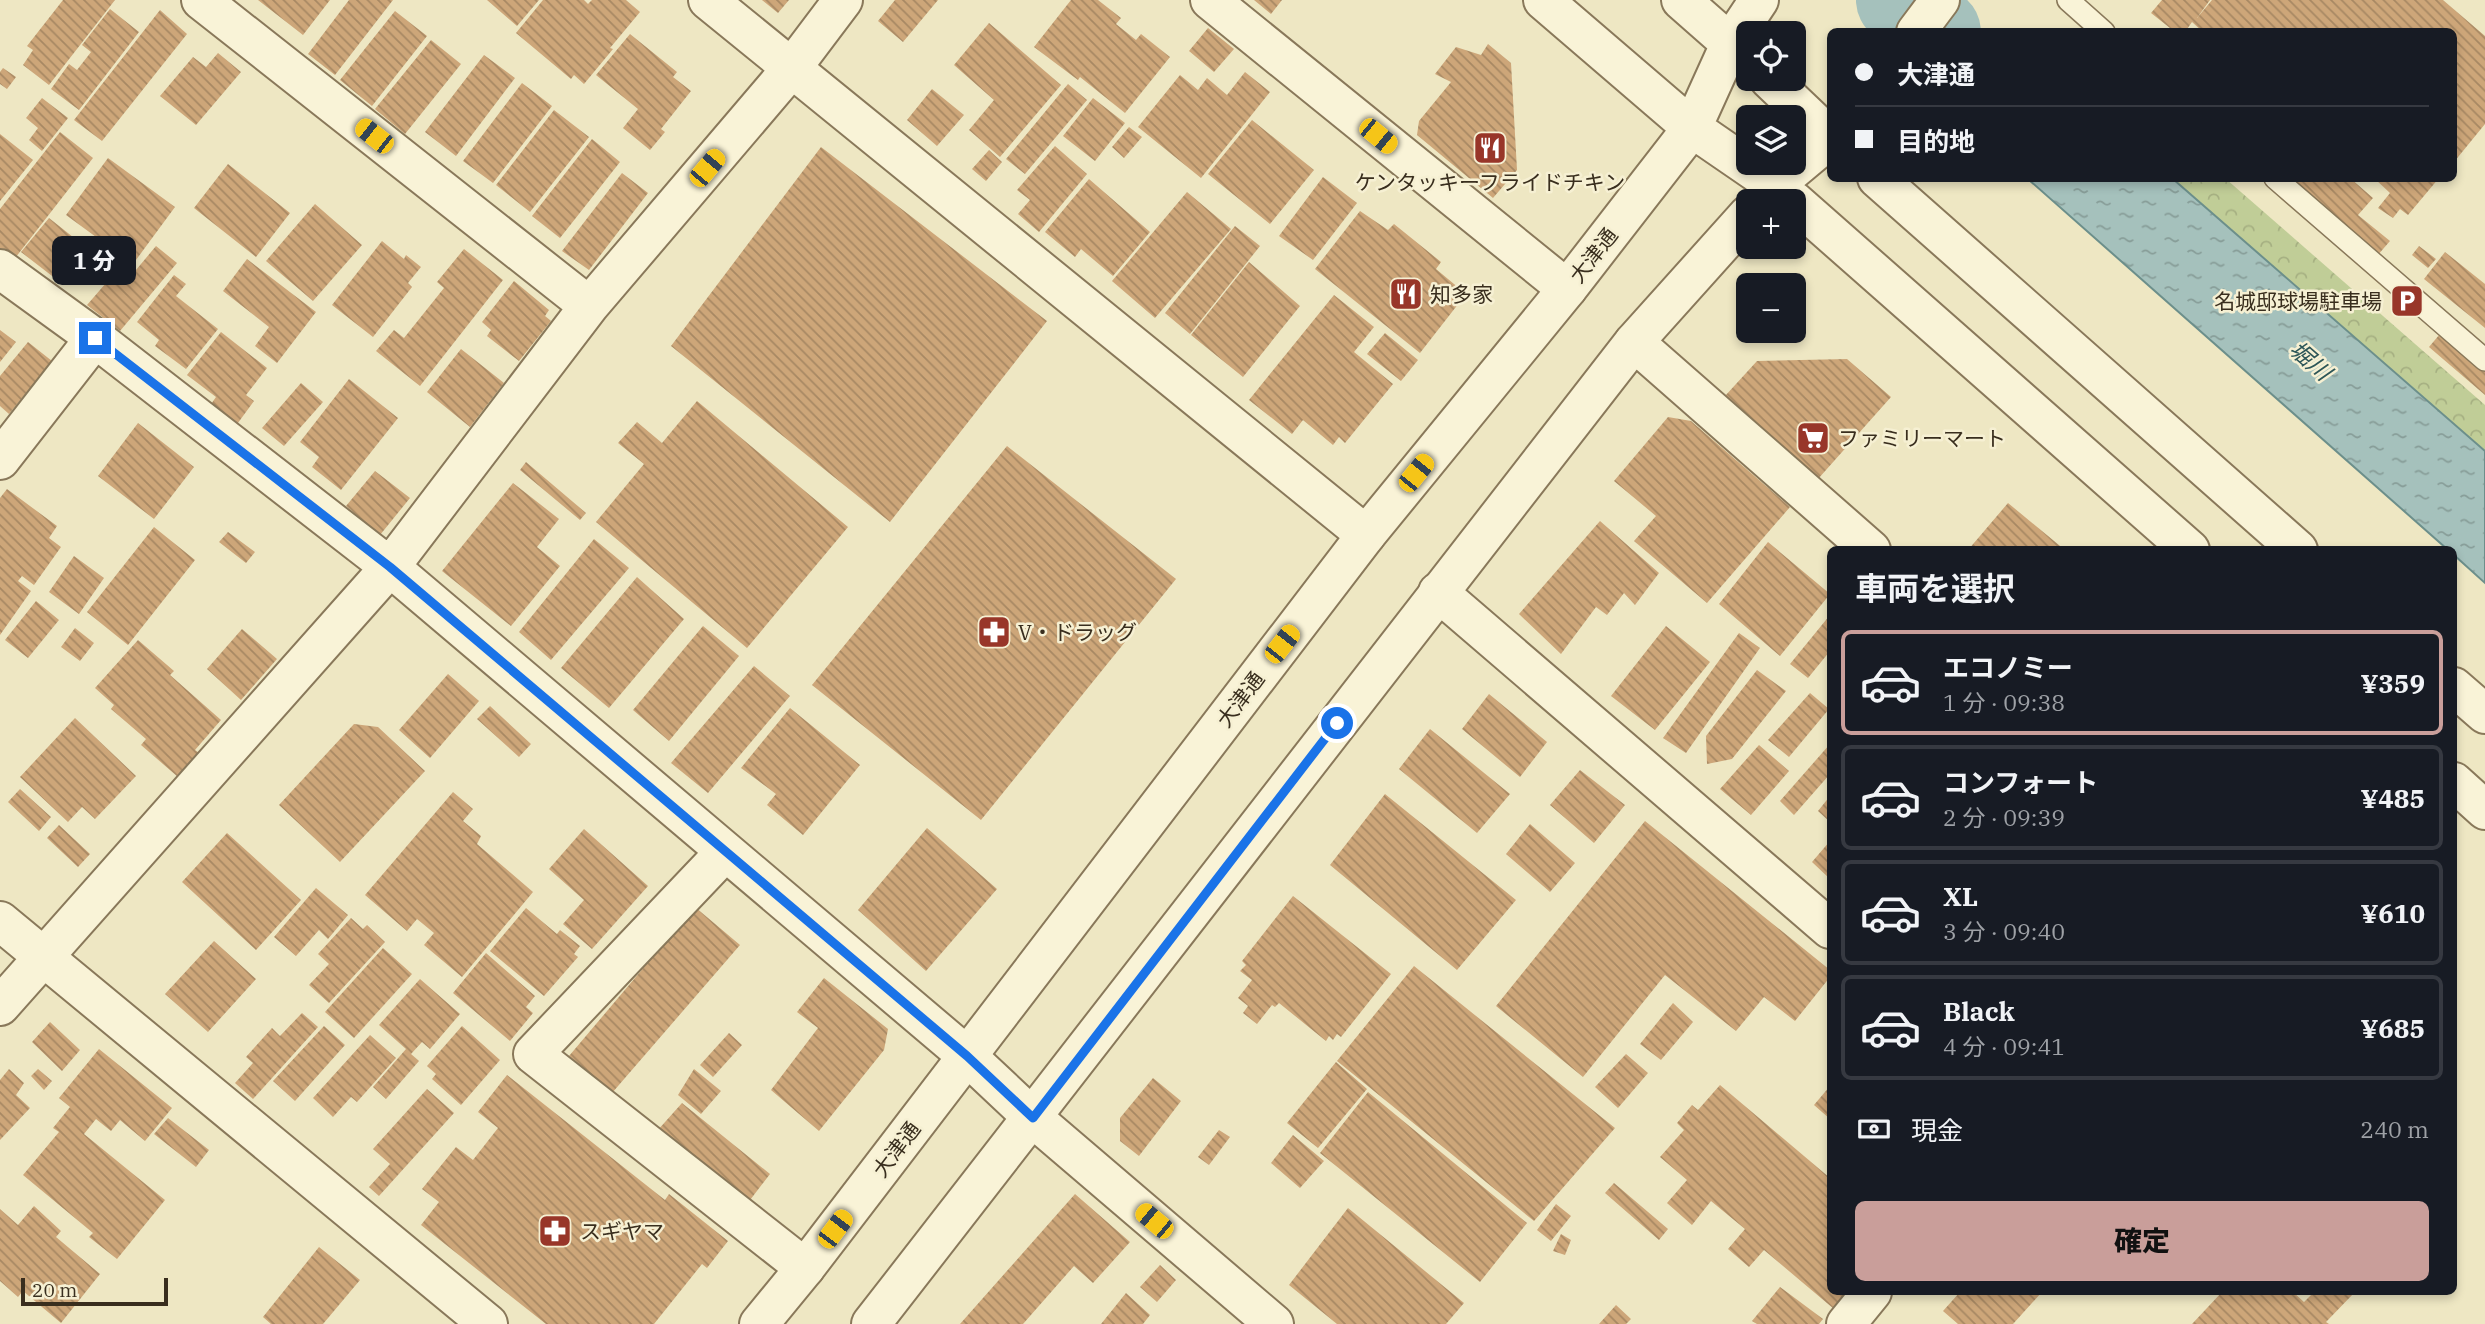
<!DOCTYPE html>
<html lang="ja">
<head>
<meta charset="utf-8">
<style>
  body { margin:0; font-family:"IBM Plex Serif","Noto Sans JP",serif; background:#20242c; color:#f1f3f6; height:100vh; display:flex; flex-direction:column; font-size:26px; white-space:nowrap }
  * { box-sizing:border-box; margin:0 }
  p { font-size:23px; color:#9ea1a6 }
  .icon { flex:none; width:38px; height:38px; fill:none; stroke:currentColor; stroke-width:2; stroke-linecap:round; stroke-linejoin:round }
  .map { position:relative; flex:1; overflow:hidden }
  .side { position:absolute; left:1827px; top:546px; width:630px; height:749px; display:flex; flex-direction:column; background:#171b24; border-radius:10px; box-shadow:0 4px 10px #0003 }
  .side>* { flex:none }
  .guide { position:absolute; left:1827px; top:28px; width:630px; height:154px; border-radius:10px; box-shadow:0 4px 10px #0003; display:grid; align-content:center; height:154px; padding:0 28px; background:#171b24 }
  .tools { position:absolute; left:1736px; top:21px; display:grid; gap:14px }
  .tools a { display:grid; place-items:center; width:70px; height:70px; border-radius:10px; background:#171b24; box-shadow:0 4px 10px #0003; font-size:35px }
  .scale { position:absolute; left:21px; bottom:18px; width:147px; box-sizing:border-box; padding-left:7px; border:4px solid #392e1e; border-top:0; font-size:19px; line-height:24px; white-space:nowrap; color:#392e1e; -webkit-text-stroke:5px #f6f0d3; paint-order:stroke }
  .end { position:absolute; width:32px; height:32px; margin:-16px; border:9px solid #1a73e8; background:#fff; box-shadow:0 0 0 4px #fff }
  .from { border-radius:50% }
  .bubble { position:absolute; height:49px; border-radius:10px; background:#171b24; box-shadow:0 4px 10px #0003; font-size:23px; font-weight:800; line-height:49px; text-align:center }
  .car { position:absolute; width:21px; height:42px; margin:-21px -10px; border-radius:9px; box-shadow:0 0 5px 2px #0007; background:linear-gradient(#f5c518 24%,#345 0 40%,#f5c518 0 76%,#345 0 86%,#f5c518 0) }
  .guide b { display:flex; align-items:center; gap:24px; height:66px; font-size:26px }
  .guide b+b { border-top:2px solid #363941 }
  .guide i { width:18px; height:18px; background:#f1f3f6 }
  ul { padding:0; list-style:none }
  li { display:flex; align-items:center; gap:21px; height:105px; margin:0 14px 10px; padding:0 14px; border:4px solid #363941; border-radius:10px }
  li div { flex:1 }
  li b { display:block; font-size:26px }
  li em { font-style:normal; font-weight:800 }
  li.active { border-color:#c99e9a }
  li>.icon { width:63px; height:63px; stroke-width:1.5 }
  h2 { padding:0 28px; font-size:32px; line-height:84px }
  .pay { display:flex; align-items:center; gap:18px; height:77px; padding:0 28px; font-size:26px }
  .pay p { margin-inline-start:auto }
  .cta { display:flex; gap:14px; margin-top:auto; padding:14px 28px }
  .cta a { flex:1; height:80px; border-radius:10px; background:#c99e9a; color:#111; font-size:28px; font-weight:800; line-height:80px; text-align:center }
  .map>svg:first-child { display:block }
  .forest { fill:url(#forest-crowns) }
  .water { fill:url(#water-ripples); stroke:#6c8f8b; stroke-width:2 }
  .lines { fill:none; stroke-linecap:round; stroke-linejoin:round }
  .river { stroke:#a5c1bc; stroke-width:88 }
  .building { fill:url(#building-back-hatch) }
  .service-casing { stroke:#89785a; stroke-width:24 }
  .minor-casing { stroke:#89785a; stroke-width:42 }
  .tertiary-casing { stroke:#89785a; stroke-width:42 }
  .service { stroke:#f9f3d7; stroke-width:21 }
  .minor { stroke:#f9f3d7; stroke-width:38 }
  .tertiary { stroke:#f9f3d7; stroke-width:38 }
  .route { stroke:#1a73e8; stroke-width:9 }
  .labels { text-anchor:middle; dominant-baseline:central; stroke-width:5; stroke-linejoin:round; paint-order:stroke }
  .poi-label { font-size:21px; fill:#392e1e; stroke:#f6f0d3; text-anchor:start }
  .street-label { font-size:21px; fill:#392e1e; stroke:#f6f0d3 }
  .water-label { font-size:23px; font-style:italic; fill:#2d5658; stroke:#f6f0d3 }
</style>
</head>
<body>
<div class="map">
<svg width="2485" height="1324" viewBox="0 0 2485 1324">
  <defs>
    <pattern id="forest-crowns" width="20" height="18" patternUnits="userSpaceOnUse" patternTransform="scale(1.75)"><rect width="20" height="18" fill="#c0cd97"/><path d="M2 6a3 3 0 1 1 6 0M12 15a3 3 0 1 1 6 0" fill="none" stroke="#a6b082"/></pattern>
    <pattern id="water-ripples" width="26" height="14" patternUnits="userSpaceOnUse" patternTransform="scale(1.75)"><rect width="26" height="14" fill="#a5c1bc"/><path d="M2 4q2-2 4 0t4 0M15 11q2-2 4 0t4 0" fill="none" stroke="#879d98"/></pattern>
    <pattern id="building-back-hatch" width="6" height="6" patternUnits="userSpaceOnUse" patternTransform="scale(1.75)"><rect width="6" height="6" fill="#cda679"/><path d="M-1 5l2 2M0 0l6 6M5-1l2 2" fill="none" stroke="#a78863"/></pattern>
  </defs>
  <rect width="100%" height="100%" fill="#eee7c3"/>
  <path class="forest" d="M2173,179H2226L2485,405V451Z"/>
  <path class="water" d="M2028,179H2173L2485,451V583L2454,555V550L2447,549Z"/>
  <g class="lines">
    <path class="river" d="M1900,0L1937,32"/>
  </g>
  <path class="building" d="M63,0H115L49,85L23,65L33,50L27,46Z
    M258,0H330L303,35Z
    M349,0H393L335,75L308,54Z
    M487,0H539L517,26Z
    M543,0H584L588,4L592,0H626L640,12L610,48L613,49L584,84L574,75L571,79L516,33Z
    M762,0H789L778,13Z
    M895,0H938L903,42L878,21Z
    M1071,0H1098L1121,18L1116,24L1136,40L1141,34L1170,57L1125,113L1080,77L1078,80L1034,47Z
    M1254,0H1282L1271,14Z
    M2162,0H2210L2197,18L2212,0H2443L2485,36V124L2454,162V32H2203L2192,22L2185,32H2175L2151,13Z
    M110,9L139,32L79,110L51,89L69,64L77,70L91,52L82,45Z
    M160,10L187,34L102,141L74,120Z
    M395,11L427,36L372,106L340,80Z
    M989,23L1061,85L1000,157L969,130L994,100L954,65Z
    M1208,28L1234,49L1214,72L1189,51Z
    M630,34L677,72L673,77L691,91L661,129L665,132L650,150L623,128L638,109L596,75Z
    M431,40L461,64L405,134L375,109Z
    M1488,44L1511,63L1517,170L1493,198L1417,135L1419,121L1451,82L1435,74L1456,47L1481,55Z
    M218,53L241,72L196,125L160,96L193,57L206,67Z
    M484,55L515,78L456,156L425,132Z
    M3,68L16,77L7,89L0,84V72Z
    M1245,72L1270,92L1201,178L1138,127L1180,75L1198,90L1207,78L1227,95Z
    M522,83L552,106L493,183L463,161Z
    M1068,84L1087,100L1025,174L1006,159Z
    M932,89L964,115L937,146L907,120Z
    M42,98L68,118L42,151L29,140L38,128L26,118Z
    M1093,98L1125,123L1095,161L1063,136Z
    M554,110L589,137L530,212L496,185Z
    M1252,120L1314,170L1270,224L1208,174Z
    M1129,127L1142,137L1124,158L1112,147Z
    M60,132L93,158L12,262L0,253V209Z
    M0,134L33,160L0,201Z
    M592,139L620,162L560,238L532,216Z
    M1055,146L1087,174L1039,232L1018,214L1030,200L1017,190Z
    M821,147L1047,321L890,522L671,346Z
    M989,150L1002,162L986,181L972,169Z
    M108,158L175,207L133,264L66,215Z
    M228,164L290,213L256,257L194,208Z
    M622,173L648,193L589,270L562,251Z
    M1323,177L1357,203L1313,260L1279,236Z
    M2284,178H2350L2373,198L2358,215L2390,241L2377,256Z
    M2374,178H2439L2408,215L2400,209L2393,218L2378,208L2390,193Z
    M1089,179L1150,232L1113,276L1081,249L1075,257L1045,232Z
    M1187,192L1231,229L1155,318L1112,281Z
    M315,204L362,245L313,301L266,261Z
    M1360,211L1388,230L1394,224L1441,262L1436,269L1466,294L1420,353L1315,269Z
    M49,218L83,245L56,279L21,252Z
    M1235,226L1260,246L1190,334L1165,313Z
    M382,241L404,259L406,255L421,267L408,283L412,287L373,337L332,305Z
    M156,246L177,263L120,331L87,305L125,261L136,270Z
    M2419,246L2436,259L2428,268L2412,255Z
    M464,249L503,280L420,386L376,351L394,330L404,338L444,288L437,282Z
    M2445,252L2485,284V328L2424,279Z
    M247,259L316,312L277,363L255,346L269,327L223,291Z
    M1249,262L1300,306L1243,377L1191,335Z
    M174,275L186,284L176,296L218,329L186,369L155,346L159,340L137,322Z
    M514,281L549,310L545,316L551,321L519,361L487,336L491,330L482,322Z
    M1334,295L1374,327L1354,352L1393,384L1345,443L1339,437L1333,445L1303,420L1292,434L1249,400Z
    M2445,328L2485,362V395L2429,347Z
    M0,330L16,342L0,362Z
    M221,332L267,368L246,395L254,401L235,427L209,407L216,397L187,375Z
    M1385,333L1418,360L1401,381L1367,354Z
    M28,342L52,361L9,414L0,406V376Z
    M461,349L504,383L470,427L427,392Z
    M1847,359L1891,397L1818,479L1725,396L1757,361Z
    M349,379L398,418L341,490L312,467L319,457L300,442Z
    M301,383L323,402L284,446L262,428Z
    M697,401L848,527L747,648L596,522L644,464L618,443L637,422L662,443Z
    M1668,417L1691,421L1790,507L1707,603L1634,541L1656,516L1614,481Z
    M138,423L194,467L154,519L98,476Z
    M1007,446L1176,579L981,820L812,685Z
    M526,462L586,513L580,520L520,470Z
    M375,471L410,498L380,535L346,506Z
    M513,483L559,519L537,547L560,566L511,626L442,571Z
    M7,489L57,526L49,538L61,547L34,585L22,576L18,581L31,591L0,635V498Z
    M2008,503L2065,550H1968Z
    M1600,521L1659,573L1635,605L1624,593L1607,615L1596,607L1561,654L1519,614Z
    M154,527L195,560L128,645L87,612Z
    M228,532L255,552L246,563L219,542Z
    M594,539L629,568L551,660L519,632Z
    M1768,542L1830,594L1780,656L1719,604Z
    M74,556L104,578L79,614L49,592Z
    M637,577L684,619L609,708L561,668Z
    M36,601L59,620L28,658L5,640Z
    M1830,615V651L1808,678L1790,664Z
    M703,626L739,656L669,741L633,710Z
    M1666,626L1710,662L1655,730L1611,696Z
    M75,628L94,643L80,661L61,647Z
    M242,629L277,659L241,700L207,669Z
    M1739,633L1760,648L1686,753L1663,738Z
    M138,640L174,671L170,675L221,720L195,750L199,753L178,777L141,745L146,739L111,709L114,705L95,688Z
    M754,666L790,696L708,793L671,763Z
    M1757,670L1786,691L1732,759L1707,764L1706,736Z
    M448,674L479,701L430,758L399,730Z
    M1810,693L1829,709L1789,757L1768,740Z
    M1489,694L1547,742L1520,777L1462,729Z
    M490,706L531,744L519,757L477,719Z
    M790,708L860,765L803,835L767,805L776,794L741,768Z
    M75,718L136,776L95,819L82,807L68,822L20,777Z
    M354,724L378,727L425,771L340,862L279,805Z
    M1430,729L1510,794L1477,833L1399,769Z
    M1830,744V774L1794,815L1780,801Z
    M1759,745L1789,771L1751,815L1720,789Z
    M1580,770L1625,805L1594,843L1550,805Z
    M20,789L51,817L39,831L8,802Z
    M453,792L473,809L463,821L481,836L477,844L533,892L462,977L424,945L434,933L417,919L407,931L365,895Z
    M1385,794L1516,900L1457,970L1330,865Z
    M1830,796V822L1818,811Z
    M1645,821L1830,970V977L1795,1021L1764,997L1736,1031L1665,975L1583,1077L1496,1006Z
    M1530,824L1575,863L1550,892L1506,854Z
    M59,825L90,854L78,867L47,838Z
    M927,828L997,889L926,971L858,910Z
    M584,829L648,886L592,949L563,924L584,900L549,869Z
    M227,833L301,900L256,950L182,882Z
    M1830,841V879L1812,862Z
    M316,888L348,915L328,939L319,930L296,956L274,937Z
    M1293,896L1391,974L1341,1037L1337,1034L1333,1040L1329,1036L1326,1041L1279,1003L1275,1007L1272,1005L1257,1024L1243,1013L1248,1006L1238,998L1252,980L1240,971L1246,965L1242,961Z
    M695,907L740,945L612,1093L569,1056Z
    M526,908L557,934L560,930L580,946L574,954L578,957L544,996L490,951Z
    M351,918L363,929L367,925L385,942L329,1003L309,985L329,964L318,954Z
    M214,941L256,979L208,1032L165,994Z
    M383,948L412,974L354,1038L325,1012Z
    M486,953L535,996L526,1007L533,1013L510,1041L453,993Z
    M1414,966L1615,1128L1534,1221L1337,1061Z
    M824,978L888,1029L884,1050L819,1131L771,1090L818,1028L797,1012Z
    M420,979L460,1014L430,1049L422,1042L411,1054L419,1061L386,1099L373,1087L406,1049L379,1025Z
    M1673,1003L1693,1022L1661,1060L1640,1044Z
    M302,1013L318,1027L253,1099L235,1083L253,1063L246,1057L272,1028L280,1036Z
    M50,1022L80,1050L62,1071L32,1042Z
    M324,1026L345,1045L295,1101L273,1081Z
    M462,1026L500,1060L461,1105L432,1079L436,1074L427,1066Z
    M729,1033L742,1045L713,1077L700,1065Z
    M370,1035L396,1058L357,1102L351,1097L333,1117L313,1098Z
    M99,1049L172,1108L145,1141L120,1120L111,1131L96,1119L84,1134L165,1200L117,1259L89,1237L93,1233L23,1175L59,1132L53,1128L70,1107L59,1098Z
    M1626,1054L1648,1073L1618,1108L1595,1087Z
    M1336,1062L1367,1089L1318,1148L1287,1123Z
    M9,1069L24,1083L16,1095L30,1108L0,1140V1080Z
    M38,1069L52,1081L44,1090L31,1076Z
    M694,1069L721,1091L701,1114L678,1095Z
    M507,1075L665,1200L669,1194L728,1241L707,1268L702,1264L654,1324H546L421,1225L439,1202L422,1189L456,1147L473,1160L498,1128L478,1112Z
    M1153,1078L1181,1101L1139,1156L1120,1141V1118Z
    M1720,1085L1830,1178V1292H1849L1834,1309L1764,1250L1749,1267L1728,1249L1745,1229L1711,1201L1692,1225L1667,1203L1687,1180L1660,1157L1684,1130L1677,1123L1692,1105L1698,1110Z
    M1830,1086V1119L1814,1105Z
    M427,1089L454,1113L379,1196L369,1187L390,1164L373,1149Z
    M1368,1092L1527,1223L1480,1282L1320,1153Z
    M682,1103L770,1174L747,1204L657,1131Z
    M168,1118L209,1150L196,1167L154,1134Z
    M1219,1130L1230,1137L1209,1165L1198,1157Z
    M1293,1135L1324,1161L1300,1188L1271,1163Z
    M1614,1183L1668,1229L1659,1240L1605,1193Z
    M1075,1194L1130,1242L1093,1283L1074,1266L1023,1324H960Z
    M1556,1204L1571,1216L1551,1241L1537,1230Z
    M34,1206L61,1231L56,1237L100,1274L61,1323L23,1291L18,1297L0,1281V1209L18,1225Z
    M1348,1208L1464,1303L1446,1324H1337L1289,1285Z
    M1561,1234L1571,1240L1565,1255L1553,1251Z
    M319,1247L360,1280L323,1324H271L263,1317Z
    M1160,1265L1176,1280L1157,1302L1140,1287Z
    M1780,1287L1823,1319L1819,1324H1757L1752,1321Z
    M1960,1292H2042L2013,1324H1958L1943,1311Z
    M2222,1292H2293L2304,1302L2314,1292H2355L2326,1322L2329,1324H2192Z
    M1126,1293L1150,1315L1143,1324H1101Z
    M1616,1305L1631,1319L1626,1324H1599Z"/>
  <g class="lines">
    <defs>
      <path id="service" d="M2068,0L2104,32
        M2275,178L2485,360"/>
      <path id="minor" d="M201,0L589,306
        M708,0L1366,535
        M1210,0L1567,289
        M0,269L95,338L390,567L967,1056L1033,1118L1274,1324
        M1634,342L1871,550
        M0,460L95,338
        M1438,592L1830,929
        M725,852L533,1054L805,1268
        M0,921L488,1324
        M0,1006L390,567L589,306L791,69L843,0
        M1846,1324L1872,1292"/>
      <path id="tertiary" d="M1543,0L1692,128L1775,185L1793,201
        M1681,0L1748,59
        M1916,32L1940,0
        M1769,79L1830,137
        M1877,178L2298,550
        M1761,201L1775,185L1830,139
        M1794,201L2190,550
        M2454,687L2485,714
        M2454,782L2485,810
        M759,1324L805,1268L1366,535L1567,289L1692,128L1731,42L1759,0
        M871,1324L1634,342L1748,215"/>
    </defs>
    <use href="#service" class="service-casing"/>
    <use href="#minor" class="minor-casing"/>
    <use href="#tertiary" class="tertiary-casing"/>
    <use href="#service" class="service"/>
    <use href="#minor" class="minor"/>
    <use href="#tertiary" class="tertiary"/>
  </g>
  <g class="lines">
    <path class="route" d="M95,338L390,567L967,1056L1033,1118L1337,723"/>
  </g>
  <defs>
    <symbol id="restaurant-square" viewBox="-11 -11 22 22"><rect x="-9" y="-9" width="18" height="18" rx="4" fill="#983629" stroke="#f6f0d3"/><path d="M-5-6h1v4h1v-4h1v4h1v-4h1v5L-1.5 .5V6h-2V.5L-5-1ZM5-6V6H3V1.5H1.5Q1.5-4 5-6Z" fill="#fff"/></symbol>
    <symbol id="parking-square" viewBox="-11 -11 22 22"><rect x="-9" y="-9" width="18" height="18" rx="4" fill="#983629" stroke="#f6f0d3"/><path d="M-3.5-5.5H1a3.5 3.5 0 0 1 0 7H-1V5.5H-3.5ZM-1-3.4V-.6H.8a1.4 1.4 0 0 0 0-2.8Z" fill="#fff"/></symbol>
    <symbol id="supermarket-square" viewBox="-11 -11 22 22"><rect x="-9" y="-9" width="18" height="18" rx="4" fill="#983629" stroke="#f6f0d3"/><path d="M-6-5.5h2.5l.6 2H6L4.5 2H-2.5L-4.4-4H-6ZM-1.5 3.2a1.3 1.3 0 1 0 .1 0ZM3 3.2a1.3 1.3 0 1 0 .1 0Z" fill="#fff"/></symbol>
    <symbol id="pharmacy-square" viewBox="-11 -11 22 22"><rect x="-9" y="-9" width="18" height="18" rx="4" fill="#983629" stroke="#f6f0d3"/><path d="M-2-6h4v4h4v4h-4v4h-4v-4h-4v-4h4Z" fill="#fff"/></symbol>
  </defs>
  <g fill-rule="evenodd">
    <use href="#restaurant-square" x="1471" y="129" width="38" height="38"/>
    <use href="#restaurant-square" x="1387" y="275" width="38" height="38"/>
    <use href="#parking-square" x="2388" y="282" width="38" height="38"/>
    <use href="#supermarket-square" x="1794" y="419" width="38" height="38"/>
    <use href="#pharmacy-square" x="975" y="613" width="38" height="38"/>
    <use href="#pharmacy-square" x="536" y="1212" width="38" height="38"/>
  </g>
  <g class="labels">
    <g class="poi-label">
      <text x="1490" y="182" text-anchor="middle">ケンタッキーフライドチキン</text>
      <text x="1430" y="294">知多家</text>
      <text x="2382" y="301" text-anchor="end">名城邸球場駐車場</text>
      <text x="1838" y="438">ファミリーマート</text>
      <text x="1018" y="632">V・ドラッグ</text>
      <text x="580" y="1231">スギヤマ</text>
    </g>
    <g class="street-label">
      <text transform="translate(1593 255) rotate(-52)">大津通</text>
      <text transform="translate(1240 699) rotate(-53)">大津通</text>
      <text transform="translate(896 1149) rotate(-53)">大津通</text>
    </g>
    <g class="water-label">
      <text transform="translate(2311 360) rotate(41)">堀川</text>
    </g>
  </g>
</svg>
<div class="tools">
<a><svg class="icon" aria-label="locate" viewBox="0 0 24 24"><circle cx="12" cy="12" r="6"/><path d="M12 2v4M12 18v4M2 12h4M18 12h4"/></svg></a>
<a><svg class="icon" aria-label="layers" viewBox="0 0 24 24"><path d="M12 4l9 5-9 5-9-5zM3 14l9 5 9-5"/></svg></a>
<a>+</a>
<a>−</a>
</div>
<div class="scale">20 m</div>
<i class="end from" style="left:1337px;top:723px"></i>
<i class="end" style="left:95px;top:338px"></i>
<div class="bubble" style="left:52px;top:236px;width:84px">1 分</div>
<i class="car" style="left:374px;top:136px;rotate:308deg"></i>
<i class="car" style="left:1378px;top:136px;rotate:129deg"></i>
<i class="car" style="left:707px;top:168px;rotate:40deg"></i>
<i class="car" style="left:1416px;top:473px;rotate:39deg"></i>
<i class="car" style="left:1282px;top:644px;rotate:38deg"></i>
<i class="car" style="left:1154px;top:1221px;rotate:310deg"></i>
<i class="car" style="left:835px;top:1229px;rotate:37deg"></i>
<div class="guide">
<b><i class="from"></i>大津通</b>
<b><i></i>目的地</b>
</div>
<section class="side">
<h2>車両を選択</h2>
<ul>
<li class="active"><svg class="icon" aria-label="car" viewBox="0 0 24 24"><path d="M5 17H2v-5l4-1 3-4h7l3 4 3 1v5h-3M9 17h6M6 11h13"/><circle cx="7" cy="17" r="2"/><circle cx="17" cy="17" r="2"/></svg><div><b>エコノミー</b><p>1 分 · 09:38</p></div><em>¥359</em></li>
<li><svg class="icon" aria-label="car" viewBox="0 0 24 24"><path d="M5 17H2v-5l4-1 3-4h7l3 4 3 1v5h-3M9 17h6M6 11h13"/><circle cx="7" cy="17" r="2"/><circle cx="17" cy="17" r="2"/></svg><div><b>コンフォート</b><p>2 分 · 09:39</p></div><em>¥485</em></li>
<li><svg class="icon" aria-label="car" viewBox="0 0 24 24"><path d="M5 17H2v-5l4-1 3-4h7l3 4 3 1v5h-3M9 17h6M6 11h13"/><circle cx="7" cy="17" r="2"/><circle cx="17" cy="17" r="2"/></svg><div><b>XL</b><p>3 分 · 09:40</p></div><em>¥610</em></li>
<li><svg class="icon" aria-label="car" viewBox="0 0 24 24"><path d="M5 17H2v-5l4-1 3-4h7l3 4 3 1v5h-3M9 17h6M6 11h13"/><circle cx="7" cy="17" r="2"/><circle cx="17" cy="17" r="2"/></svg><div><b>Black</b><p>4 分 · 09:41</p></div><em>¥685</em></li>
</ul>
<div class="pay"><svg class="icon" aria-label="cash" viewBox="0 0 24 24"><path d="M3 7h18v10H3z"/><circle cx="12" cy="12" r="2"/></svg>現金<p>240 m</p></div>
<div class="cta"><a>確定</a></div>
</section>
</div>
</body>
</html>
